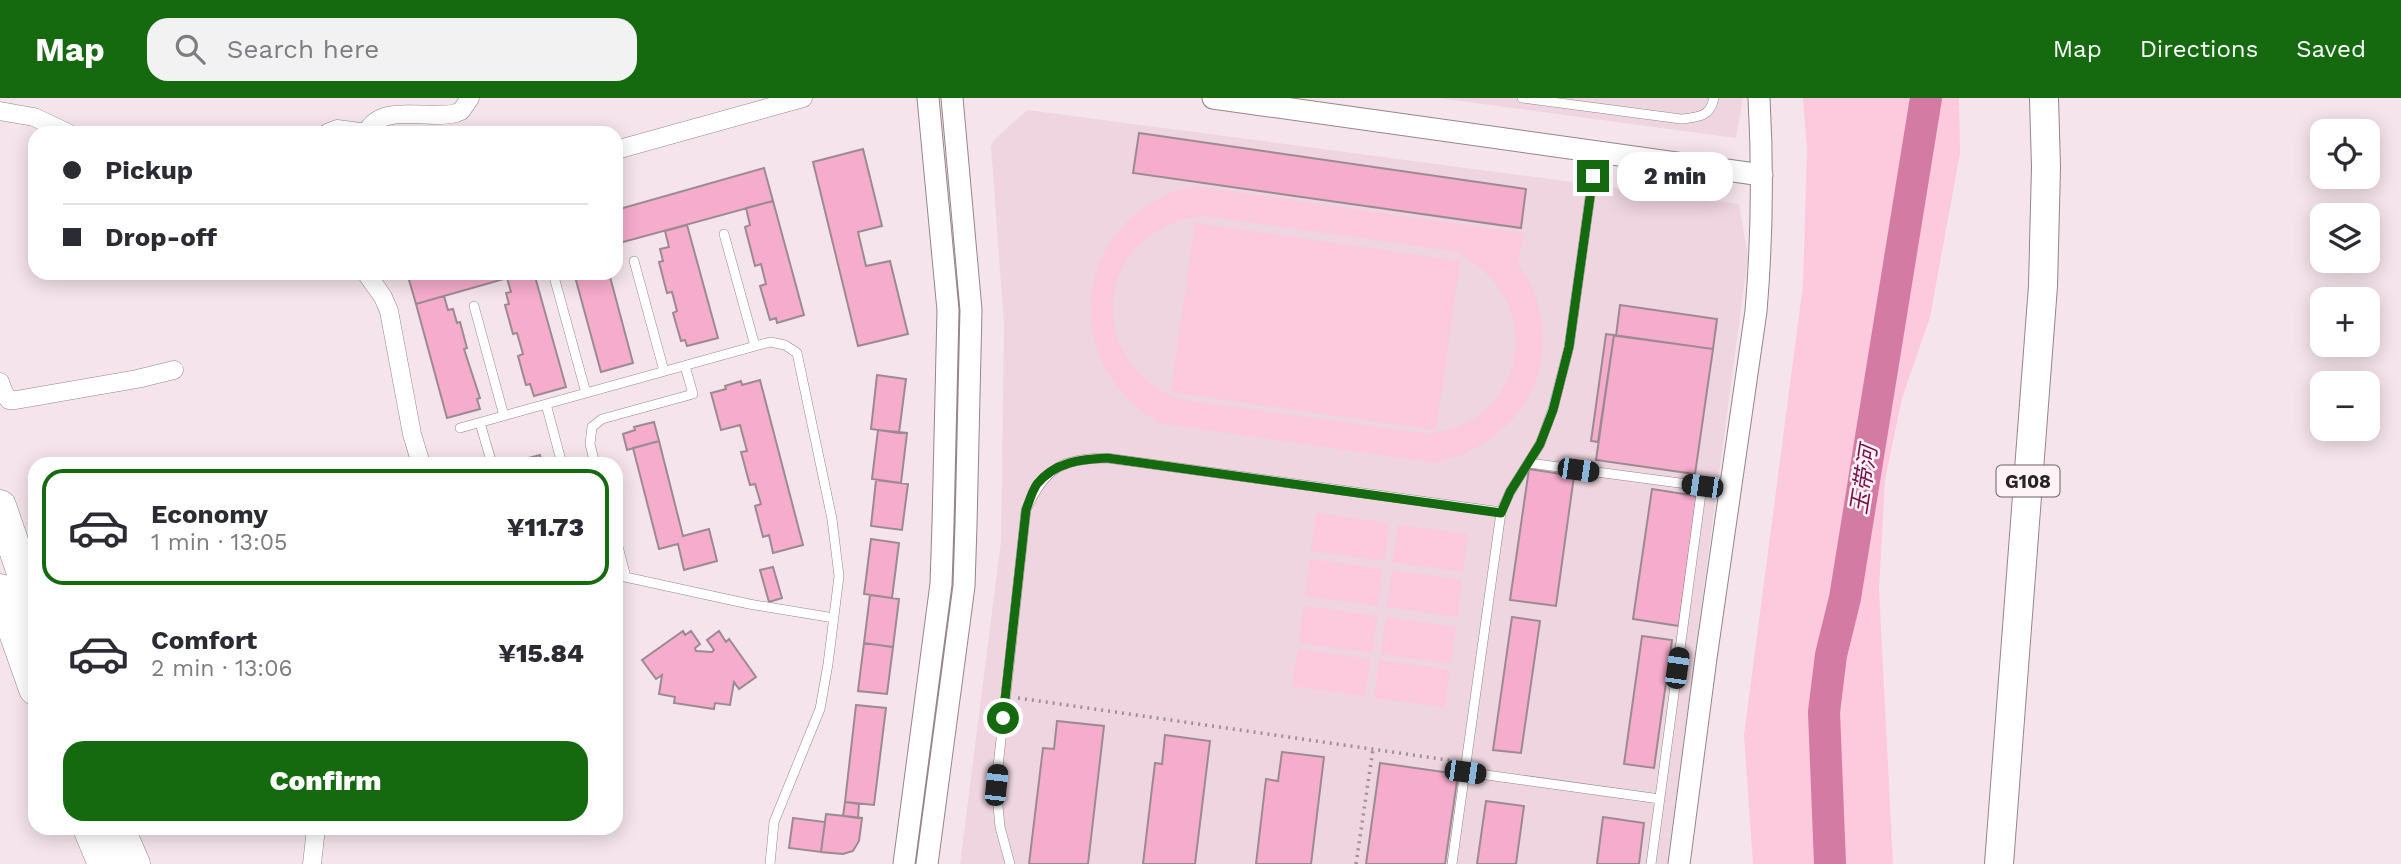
<!DOCTYPE html>
<html lang="en">
<head>
<meta charset="utf-8">
<style>
  body { margin:0; font-family:"Work Sans","Noto Sans SC",sans-serif; background:#f2f2f3; color:#2b2b33; height:100vh; display:flex; flex-direction:column; font-size:26px; white-space:nowrap }
  * { box-sizing:border-box; margin:0 }
  p { font-size:23px; color:#7c7c81 }
  .icon { flex:none; width:38px; height:38px; fill:none; stroke:currentColor; stroke-width:2; stroke-linecap:round; stroke-linejoin:round }
  .map { position:relative; flex:1; overflow:hidden }
  .drawer { position:absolute; left:28px; top:359px; width:595px; height:378px; display:flex; flex-direction:column; background:#fff; border-radius:21px; box-shadow:0 4px 18px #0003 }
  .drawer>* { flex:none }
  .banner { position:absolute; left:28px; top:28px; width:595px; height:154px; border-radius:21px; box-shadow:0 4px 18px #0003; display:grid; align-content:center; height:154px; padding:0 35px; background:#fff }
  .controls { position:absolute; left:2310px; top:21px; display:grid; gap:14px }
  .controls a { display:grid; place-items:center; width:70px; height:70px; border-radius:14px; background:#fff; box-shadow:0 4px 18px #0003; font-size:35px }
  .end { position:absolute; width:32px; height:32px; margin:-16px; border:9px solid #156a10; background:#fff; box-shadow:0 0 0 4px #fff }
  .from { border-radius:50% }
  .bubble { position:absolute; height:49px; border-radius:21px; background:#fff; box-shadow:0 4px 18px #0003; font-size:23px; font-weight:800; line-height:49px; text-align:center }
  .car { position:absolute; width:21px; height:42px; margin:-21px -10px; border-radius:9px; box-shadow:0 0 5px 2px #0007; background:linear-gradient(#222 24%,#8ab4d8 0 40%,#222 0 76%,#8ab4d8 0 86%,#222 0) }
  .banner b { display:flex; align-items:center; gap:24px; height:66px; font-size:26px }
  .banner b+b { border-top:2px solid #e1e1e2 }
  .banner i { width:18px; height:18px; background:#2b2b33 }
  ul { padding:12px 0 0; list-style:none }
  li { display:flex; align-items:center; gap:21px; height:116px; margin:0 14px 10px; padding:0 21px; border:4px solid transparent; border-radius:21px }
  li div { flex:1 }
  li b { display:block; font-size:26px }
  li em { font-style:normal; font-weight:800 }
  li.current { border-color:#156a10 }
  li>.icon { width:63px; height:63px; stroke-width:1.5 }
  .cta { display:flex; gap:14px; margin-top:auto; padding:14px 35px }
  .cta a { flex:1; height:80px; border-radius:21px; background:#156a10; color:#fff; font-size:28px; font-weight:800; line-height:80px; text-align:center }
  header { display:flex; align-items:center; gap:42px; box-sizing:border-box; height:98px; padding:0 35px; background:#156a10; color:#fff }
  header strong { font-size:33px }
  nav { display:flex; gap:38px; margin-inline-start:auto; font-size:24px }
  .search { width:490px; height:63px; background:#f2f2f3; display:flex; align-items:center; gap:18px; box-sizing:border-box; padding:0 24px; border-radius:21px; color:#7c7c81; font-size:26px }
  .map>svg:first-child { display:block }
  .built { fill:#eed5df }
  .green { fill:#fcc9dd; fill-rule:evenodd }
  .lines { fill:none; stroke-linecap:round; stroke-linejoin:round }
  .river { stroke:#d37ba3; stroke-width:32 }
  .building { fill:#f6accc; stroke:#9b8b91; stroke-width:2 }
  .service-casing { stroke:#95858b; stroke-width:10 }
  .minor-casing { stroke:#95858b; stroke-width:19 }
  .tertiary-casing { stroke:#95858b; stroke-width:23 }
  .trunk-casing { stroke:#95858b; stroke-width:30 }
  .motorway-casing { stroke:#95858b; stroke-width:33 }
  .path { stroke:#9d9096; stroke-width:3.5; stroke-dasharray:2 5; stroke-linecap:butt }
  .service { stroke:#fff; stroke-width:9 }
  .minor { stroke:#fff; stroke-width:18 }
  .tertiary { stroke:#fff; stroke-width:21 }
  .trunk { stroke:#fff; stroke-width:28 }
  .motorway { stroke:#fff; stroke-width:32 }
  .route { stroke:#156a10; stroke-width:9 }
  .labels { text-anchor:middle; dominant-baseline:central; stroke-width:5; stroke-linejoin:round; paint-order:stroke }
  .shield { fill:#fef3f7; stroke:#6a6165; stroke-width:2 }
  .shield-label { font-size:19px; font-weight:bold; fill:#2a2326 }
  .water-label { font-size:23px; font-style:italic; fill:#790e4c; stroke:#fef3f7 }
</style>
</head>
<body>
<header>
<strong>Map</strong>
<div class="search"><svg class="icon" aria-label="search" viewBox="0 0 24 24"><circle cx="10" cy="10" r="6"/><path d="M15 15l6 6"/></svg>Search here</div>
<nav><a>Map</a><a>Directions</a><a>Saved</a></nav>
</header>
<div class="map">
<svg width="2401" height="766" viewBox="0 0 2401 766">
  <rect width="100%" height="100%" fill="#f5e4eb"/>
  <path class="built" d="M1438,0H1743L1736,40Z
    M1027,12L1739,106L1748,159L1667,766H960L1001,443L1004,227L991,48L994,42Z"/>
  <path class="green" d="M1803,0H1959L1960,55L1930,219L1902,300L1885,382L1879,491L1893,766H1753L1744,637L1803,187L1807,51Z
    M1193,88L1524,135C1522,144 1517,159 1519,167C1521,172 1526,177 1528,181C1535,194 1539,208 1541,222C1553,294 1502,349 1436,365L1159,325C1054,262 1073,118 1193,88ZM1204,118L1453,153C1548,196 1532,323 1428,336L1178,301C1078,261 1097,128 1204,118Z
    M1195,125L1460,163L1436,332L1171,294Z
    M1316,415L1389,425L1384,463L1311,453Z
    M1398,427L1468,436L1463,474L1392,464Z
    M1310,461L1383,471L1378,508L1305,498Z
    M1392,472L1462,482L1457,519L1387,509Z
    M1304,508L1377,518L1372,555L1299,545Z
    M1386,519L1456,529L1451,566L1381,556Z
    M1298,551L1370,561L1365,598L1292,588Z
    M1379,562L1450,572L1445,609L1374,600Z"/>
  <g class="lines">
    <path class="river" d="M1830,766L1824,614L1831,557L1845,500L1926,0"/>
  </g>
  <path class="building" d="M1139,35L1526,91L1521,130L1133,75Z
    M863,51L882,128L858,134L866,168L890,163L908,236L858,248L813,64Z
    M764,70L773,103L616,146V112Z
    M773,103L804,217L777,225L776,220L770,222L760,188L766,186L761,166L755,168L745,129L750,127L746,110Z
    M687,127L718,240L687,248L685,242L681,243L673,215L677,213L672,194L667,195L659,164L663,163L660,151L669,149L665,133Z
    M407,175H525L416,206Z
    M525,175H534L566,289L534,298L530,286L526,287L518,258L523,256L517,235L513,236L505,207L509,206L506,195L511,194L507,180Z
    M574,175H609L633,265L601,274Z
    M444,198L448,212L453,211L457,225L460,224L467,250L464,251L480,300L477,301L480,311L447,320L416,206Z
    M1620,207L1717,221L1713,251L1616,238Z
    M1606,236L1614,237L1598,344L1591,343Z
    M1614,237L1713,251L1695,376L1596,362Z
    M877,277L906,281L899,335L871,331Z
    M760,282L803,447L773,455L769,437L763,439L755,408L761,406L755,386L750,387L741,354L747,353L740,327L721,332L711,295L726,291L725,288L741,283L742,287Z
    M654,324L659,343L627,352L623,336L635,332L634,329Z
    M878,332L907,335L901,385L872,381Z
    M659,343L683,438L709,431L717,463L684,472L678,446L659,451L633,350Z
    M540,357L542,366H509V365Z
    M1529,371L1574,378L1556,508L1510,502Z
    M876,382L908,386L902,432L871,428Z
    M1652,391L1697,398L1679,528L1633,521Z
    M871,441L899,445L892,500L864,496Z
    M773,469L782,500L769,504L760,472Z
    M870,497L899,501L893,549L864,545Z
    M1512,519L1540,523L1521,655L1493,652Z
    M683,533L685,537L691,533L700,546L695,550L696,553L712,554L714,552L707,542L719,533L726,544L729,541L756,579L739,591L734,584L730,607L715,605L714,611L674,605L675,599L659,596L662,577L656,581L642,562Z
    M1642,538L1672,542L1654,670L1624,666Z
    M864,545L893,549L887,596L858,593Z
    M856,607L886,610L874,707L845,704Z
    M1057,623L1104,628L1088,766H1029L1043,650L1054,651Z
    M1165,637L1210,643L1195,766H1143L1155,665L1162,666Z
    M1282,654L1324,659L1311,766H1256L1266,681L1278,683Z
    M1380,665L1458,676L1445,766H1366Z
    M1486,703L1524,708L1516,766H1477Z
    M845,704L859,706L858,720L843,718Z
    M826,716L862,720L859,743L853,753L843,756L821,754Z
    M1603,719L1644,725L1639,766H1597Z
    M793,720L825,724L821,754L789,750Z"/>
  <g class="lines">
    <defs>
      <path id="service" d="M1522,0L1681,21C1699,19 1710,19 1714,0
        M724,136L755,248
        M634,163L664,273
        M553,175L586,295
        M474,208L504,318
        M546,306L562,366
        M480,325L492,366
        M460,330L770,244L785,247L797,255L832,421L839,478L828,566L820,611L774,724L770,766
        M1529,365L1702,388L1651,766
        M595,366L590,346L592,329L602,321L693,296L685,268
        M1501,414L1510,394L1540,346L1553,311L1569,249L1596,56
        M616,441L626,479
        M616,477L749,506L834,520
        M1465,674L1660,701
        M1010,766L1000,729L996,687L1026,412C1045,369 1062,361 1107,360L1501,414L1452,766"/>
      <path id="minor" d="M0,13L34,19L68,35
        M327,35L337,31L367,35
        M366,35C382,3 429,23 456,15L461,13L470,0
        M616,52L803,0
        M366,175L383,199L389,213L412,336L421,366
        M0,284L4,295L9,302H16L137,281L174,272
        M312,766L316,730"/>
      <path id="tertiary" d="M1213,0L1762,77
        M904,766L941,486L943,426L948,212L928,0
        M927,766L964,488L966,427L971,212L952,0
        M1679,766L1706,560L1756,213C1762,142 1763,71 1759,0"/>
      <path id="trunk" d="M1999,766L2043,188L2046,69L2044,0"/>
      <path id="motorway" d="M0,408L35,510
        M0,492L35,591
        M89,730L104,766
        M118,730L134,766"/>
    </defs>
    <use href="#service" class="service-casing"/>
    <use href="#minor" class="minor-casing"/>
    <use href="#tertiary" class="tertiary-casing"/>
    <use href="#trunk" class="trunk-casing"/>
    <use href="#motorway" class="motorway-casing"/>
    <path class="path" d="M1018,600L1454,663
      M1356,766L1373,651"/>
    <use href="#service" class="service"/>
    <use href="#minor" class="minor"/>
    <use href="#tertiary" class="tertiary"/>
    <use href="#trunk" class="trunk"/>
    <use href="#motorway" class="motorway"/>
  </g>
  <g class="lines">
    <path class="route" d="M1003,620L1026,412C1029,404 1032,393 1037,386C1055,364 1081,361 1107,360L1501,415L1510,394L1540,346L1553,312L1569,249L1593,78"/>
  </g>
  <g class="labels">
    <rect class="shield" x="1996.5" y="367.5" width="63" height="31" rx="5"/>
    <g class="shield-label">
      <text x="2028" y="383">G108</text>
    </g>
    <g class="water-label">
      <text transform="translate(1864 382) rotate(-81)">玉带河</text>
    </g>
  </g>
</svg>
<div class="controls">
<a><svg class="icon" aria-label="locate" viewBox="0 0 24 24"><circle cx="12" cy="12" r="6"/><path d="M12 2v4M12 18v4M2 12h4M18 12h4"/></svg></a>
<a><svg class="icon" aria-label="layers" viewBox="0 0 24 24"><path d="M12 4l9 5-9 5-9-5zM3 14l9 5 9-5"/></svg></a>
<a>+</a>
<a>−</a>
</div>
<i class="end from" style="left:1003px;top:620px"></i>
<i class="end" style="left:1593px;top:78px"></i>
<div class="bubble" style="left:1617px;top:54px;width:116px">2 min</div>
<i class="car" style="left:1578px;top:372px;rotate:98deg"></i>
<i class="car" style="left:1702px;top:388px;rotate:278deg"></i>
<i class="car" style="left:1677px;top:570px;rotate:8deg"></i>
<i class="car" style="left:1465px;top:674px;rotate:98deg"></i>
<i class="car" style="left:996px;top:687px;rotate:6deg"></i>
<div class="banner">
<b><i class="from"></i>Pickup</b>
<b><i></i>Drop-off</b>
</div>
<section class="drawer">
<ul>
<li class="current"><svg class="icon" aria-label="car" viewBox="0 0 24 24"><path d="M5 17H2v-5l4-1 3-4h7l3 4 3 1v5h-3M9 17h6M6 11h13"/><circle cx="7" cy="17" r="2"/><circle cx="17" cy="17" r="2"/></svg><div><b>Economy</b><p>1 min · 13:05</p></div><em>¥11.73</em></li>
<li><svg class="icon" aria-label="car" viewBox="0 0 24 24"><path d="M5 17H2v-5l4-1 3-4h7l3 4 3 1v5h-3M9 17h6M6 11h13"/><circle cx="7" cy="17" r="2"/><circle cx="17" cy="17" r="2"/></svg><div><b>Comfort</b><p>2 min · 13:06</p></div><em>¥15.84</em></li>
</ul>
<div class="cta"><a>Confirm</a></div>
</section>
</div>
</body>
</html>
